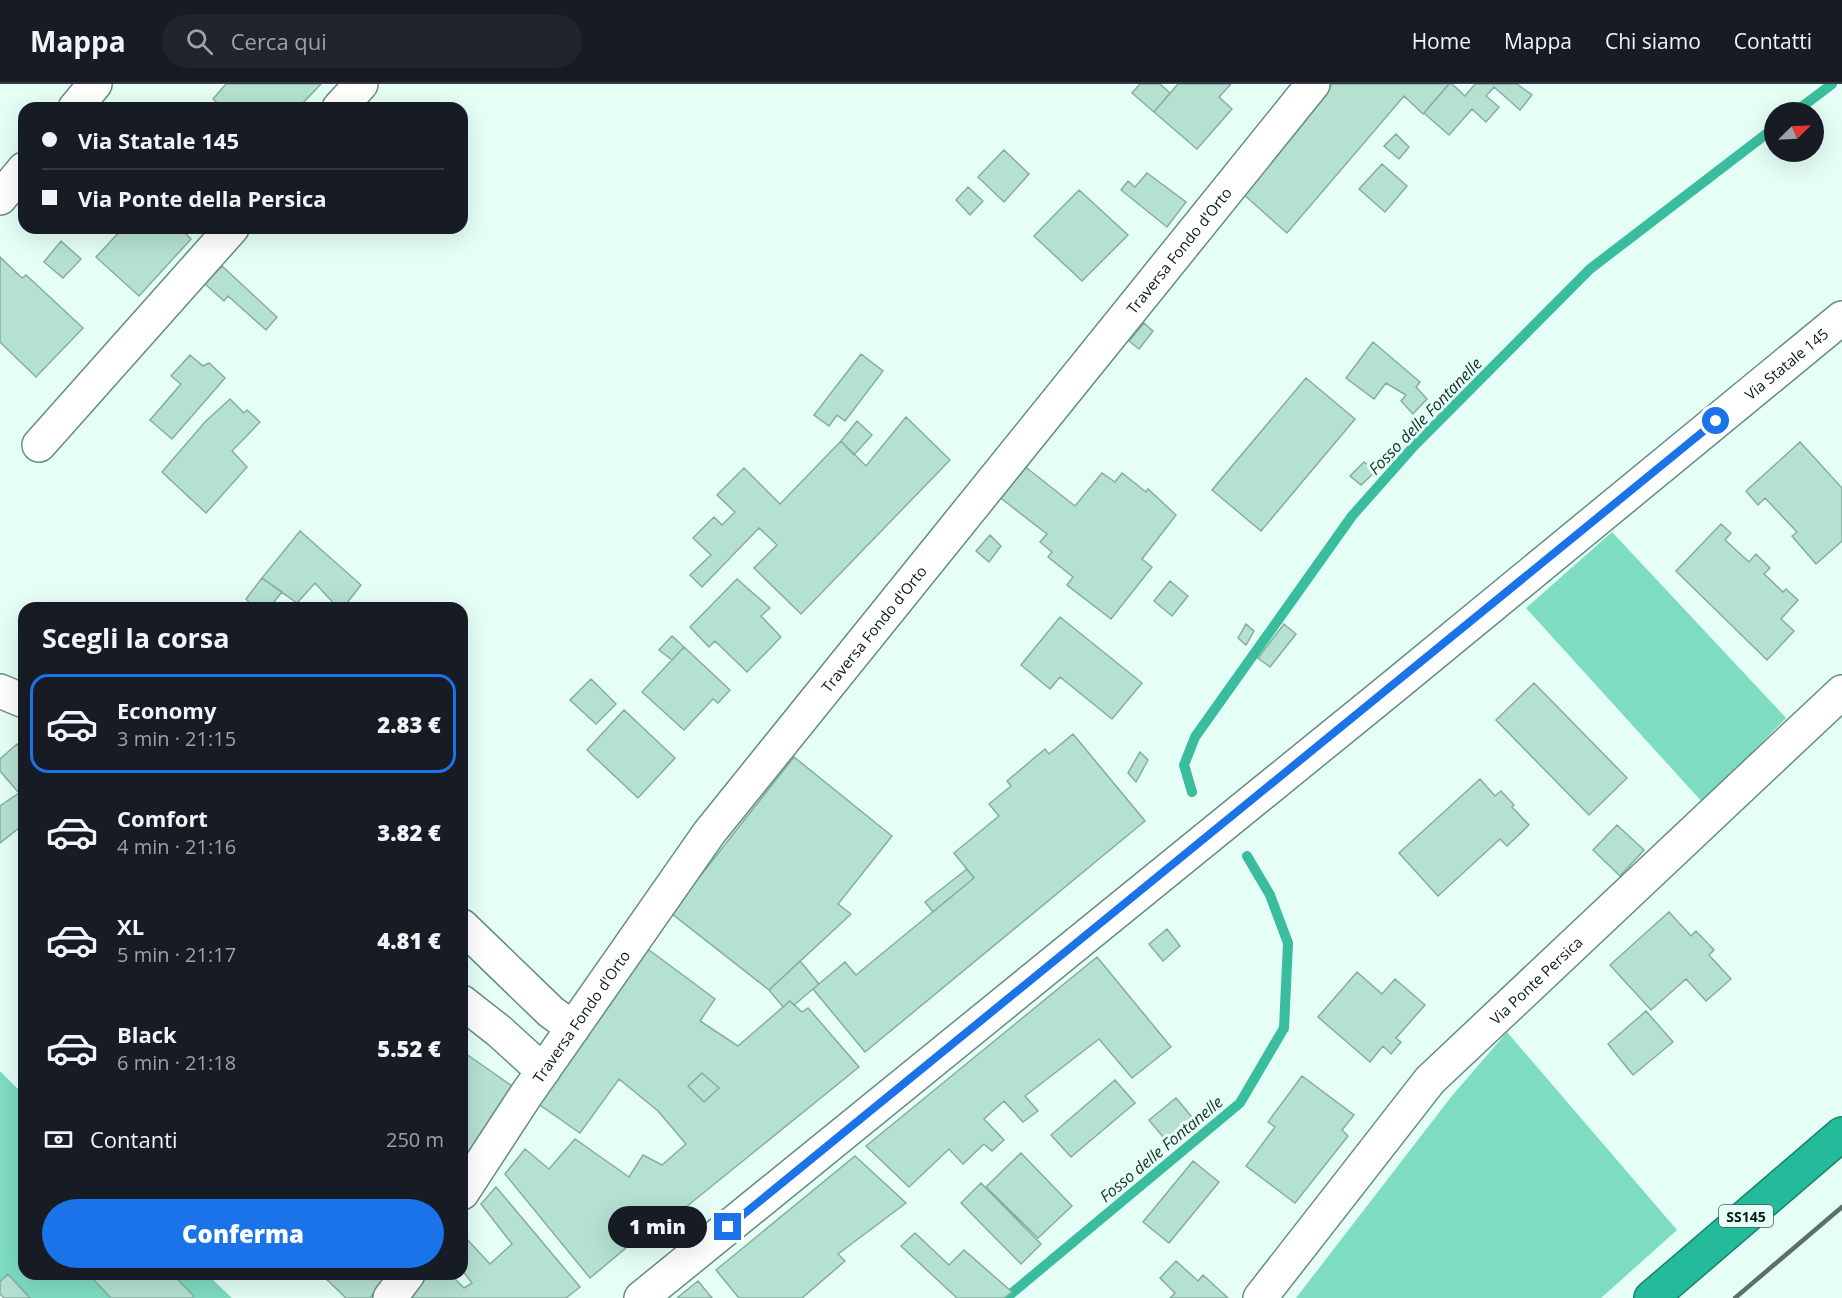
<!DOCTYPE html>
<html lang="it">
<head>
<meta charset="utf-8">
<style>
  body { margin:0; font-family:"Open Sans",sans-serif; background:#20242c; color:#f1f3f6; height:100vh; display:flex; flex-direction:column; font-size:22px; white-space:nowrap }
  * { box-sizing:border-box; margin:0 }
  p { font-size:20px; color:#9ea1a6 }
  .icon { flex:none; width:33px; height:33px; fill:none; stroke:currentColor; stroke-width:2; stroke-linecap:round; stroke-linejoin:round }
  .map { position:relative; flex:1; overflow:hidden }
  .details { position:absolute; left:18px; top:518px; width:450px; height:678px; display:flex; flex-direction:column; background:#171b24; border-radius:18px; box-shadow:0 6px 24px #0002 }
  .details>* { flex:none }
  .hud { position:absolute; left:18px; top:18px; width:450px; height:132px; border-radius:18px; box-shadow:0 6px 24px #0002; display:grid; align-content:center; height:132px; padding:0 24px; background:#171b24 }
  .needle { width:39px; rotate:66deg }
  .buttons { position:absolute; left:1764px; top:18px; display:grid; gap:12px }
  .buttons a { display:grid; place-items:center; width:60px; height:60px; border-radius:50%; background:#171b24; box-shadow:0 6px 24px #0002; font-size:30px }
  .end { position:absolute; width:27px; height:27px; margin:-14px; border:8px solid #1a73e8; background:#fff; box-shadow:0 0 0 3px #fff }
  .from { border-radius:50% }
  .bubble { position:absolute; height:42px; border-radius:21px; background:#171b24; box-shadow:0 6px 24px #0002; font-size:20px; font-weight:800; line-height:42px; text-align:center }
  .hud b { display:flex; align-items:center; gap:21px; height:57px; font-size:22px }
  .hud b+b { border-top:2px solid #363941 }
  .hud i { width:15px; height:15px; background:#f1f3f6 }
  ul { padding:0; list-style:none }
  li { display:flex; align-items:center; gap:18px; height:99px; margin:0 12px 9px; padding:0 12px; border:3px solid transparent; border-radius:18px }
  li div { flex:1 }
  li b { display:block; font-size:22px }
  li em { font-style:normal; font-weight:800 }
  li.selected { border-color:#1a73e8 }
  li>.icon { width:54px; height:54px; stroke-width:1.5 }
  h2 { padding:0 24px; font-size:27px; line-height:72px }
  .pay { display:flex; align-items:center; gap:15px; height:66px; padding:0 24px; font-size:22px }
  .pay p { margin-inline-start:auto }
  .cta { display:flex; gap:12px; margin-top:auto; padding:12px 24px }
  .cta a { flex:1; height:69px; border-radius:36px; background:#1a73e8; color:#fff; font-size:24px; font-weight:800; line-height:69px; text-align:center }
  header { display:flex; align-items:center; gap:36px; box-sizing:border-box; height:84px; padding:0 30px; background:#171b24; border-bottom:2px solid #363941 }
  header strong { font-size:28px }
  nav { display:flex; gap:33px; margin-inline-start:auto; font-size:21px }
  .search { width:420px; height:54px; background:#20242c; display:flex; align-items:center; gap:15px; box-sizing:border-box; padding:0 21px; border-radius:33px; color:#9ea1a6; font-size:22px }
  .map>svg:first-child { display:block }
  .green { fill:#7eddc1 }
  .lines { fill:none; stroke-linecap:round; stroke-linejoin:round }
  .stream { stroke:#39bd9d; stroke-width:10 }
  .building { fill:#b5e1d2; stroke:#84aea1; stroke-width:1.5; fill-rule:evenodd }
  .street-casing { stroke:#648d80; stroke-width:36 }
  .secondary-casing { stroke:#648d80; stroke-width:36 }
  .highway-casing { stroke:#1a836c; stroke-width:36 }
  .street { stroke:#fff; stroke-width:33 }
  .secondary { stroke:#fff; stroke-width:33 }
  .highway { stroke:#23bb9a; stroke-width:33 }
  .rail { stroke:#5c706a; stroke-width:4.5 }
  .route { stroke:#1a73e8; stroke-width:8 }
  .labels { text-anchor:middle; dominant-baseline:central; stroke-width:6; stroke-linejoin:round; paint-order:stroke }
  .shield { fill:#e5fff6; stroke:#4c5f59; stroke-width:1.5 }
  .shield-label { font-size:14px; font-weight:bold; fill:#0a1b16 }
  .street-label { font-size:15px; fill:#0a1b16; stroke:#e5fff6 }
  .water-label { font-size:16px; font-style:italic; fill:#192f28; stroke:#e5fff6 }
</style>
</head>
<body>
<header>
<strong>Mappa</strong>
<div class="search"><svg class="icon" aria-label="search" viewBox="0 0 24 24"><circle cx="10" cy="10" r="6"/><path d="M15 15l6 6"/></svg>Cerca qui</div>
<nav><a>Home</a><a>Mappa</a><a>Chi siamo</a><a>Contatti</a></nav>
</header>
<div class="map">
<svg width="1842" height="1214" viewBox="0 0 1842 1214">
  <rect width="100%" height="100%" fill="#e5fff6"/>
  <path class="green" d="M1612,448L1786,634L1703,719L1526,524Z
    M1507,948L1677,1146L1601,1214H1296L1451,1013Z
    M0,987L24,1011V1190H207L232,1214H12L0,1202Z"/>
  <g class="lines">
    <path class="stream" d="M1795,28L1832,0
      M1192,708L1184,681L1195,653L1352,432L1414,362L1590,185L1774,44
      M1006,1214L1240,1019L1284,944L1288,859L1270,811L1247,772"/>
  </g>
  <path class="building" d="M226,0H321L298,24H223L213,15Z
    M1140,0H1160L1170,9L1154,28L1132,9Z
    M1178,0H1231L1219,13L1232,25L1197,65L1154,28Z
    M1332,0H1449L1423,30L1404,12L1287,149L1242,109Z
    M1449,0H1452L1465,12L1475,0H1517L1532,11L1520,26L1494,3L1486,12L1499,23L1486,38L1472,25L1449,51L1424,29Z
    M1396,50L1409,63L1399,75L1384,62Z
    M1004,66L1029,90L1004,118L978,93Z
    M1382,80L1407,102L1385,128L1359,105Z
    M1147,89L1186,118L1167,143L1121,106L1128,97L1135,103Z
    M968,103L983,117L970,131L956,116Z
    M1079,106L1128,151L1082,197L1034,152Z
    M123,144H180L191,155L139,212L96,173Z
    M61,157L81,175L63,194L44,178Z
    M0,173L22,194L26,191L83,244L36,293L0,258Z
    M222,182L277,233L266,246L228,212L224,217L205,200Z
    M1144,239L1153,247L1139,265L1129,257Z
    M1373,258L1420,298L1416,303L1427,315L1413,330L1401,317L1406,311L1386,299L1374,315L1346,294Z
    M861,270L883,287L845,337L837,331L829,342L814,331Z
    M190,271L203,282L209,279L225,294L172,355L150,336L181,300L171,292Z
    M1306,294L1355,335L1261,447L1212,406Z
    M230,315L244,329L247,326L260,338L232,367L247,383L206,429L162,388L205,338Z
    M906,333L950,376L801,530L754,484L777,461L759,444L702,503L690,491L711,471L693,454L714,433L722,441L735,428L717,411L744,384L780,420L841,357L866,382Z
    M857,337L872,351L854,371L841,357Z
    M1800,358L1842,404V457L1816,480L1792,452L1797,448L1765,414L1758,421L1746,407Z
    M1364,378L1376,387L1361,401L1350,392Z
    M1023,381L1075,422L1102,389L1115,398L1122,389L1146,408L1148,405L1176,431L1142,475L1152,483L1111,535L1067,501L1073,493L1048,473L1052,468L1040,458L1047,450L998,412Z
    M1721,440L1731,449L1725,456L1749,478L1756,470L1770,484L1764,490L1783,508L1786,505L1798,516L1781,535L1794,547L1767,576L1676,487Z
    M300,447L361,501L343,524H338L315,499L297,519L262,494Z
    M990,451L1001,462L989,478L976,467Z
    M262,494L282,508L269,524H254L246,515Z
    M737,495L770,524L761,532L781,553L747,588L715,557L709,563L690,543Z
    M1170,497L1188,512L1172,532L1154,517Z
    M1060,533L1142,599L1112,635L1060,593L1050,605L1021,581Z
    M1246,540L1254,547L1246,561L1238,554Z
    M1284,540L1296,550L1270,583L1258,574Z
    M672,552L684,563L672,576L659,566Z
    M684,563L730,606L718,619L713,615L684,646L642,608Z
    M591,595L616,620L596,640L570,616Z
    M1534,599L1627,694L1589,731L1496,636Z
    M624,626L675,674L638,714L587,666Z
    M1073,650L1145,737L865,968L813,905L845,878L856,891L974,794L954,769L999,732L989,720L1011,702L1007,697L1045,665L1049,670Z
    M17,660L24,668V740L0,759V722L19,709L0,687V675Z
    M1140,668L1148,676L1136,698L1128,689Z
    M794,673L892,752L838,820L851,830L769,906L671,829Z
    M1480,695L1495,712L1501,707L1514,721L1512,723L1529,741L1507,762L1500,755L1438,812L1399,769Z
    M1617,741L1644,766L1620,792L1593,766Z
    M967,785L974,794L933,828L925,818Z
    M1669,828L1691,852L1696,847L1714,866L1709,871L1731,895L1706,917L1686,895L1651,926L1610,881Z
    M1167,845L1180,862L1163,877L1149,860Z
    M641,860L715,915L700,937L738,962L790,917L802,928L808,924L859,983L660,1144L656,1139L590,1194L505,1090L525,1065L549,1085L575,1055L629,1093L643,1071L662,1081L686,1060L658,1027L619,995L580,1049L537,1019ZM702,989L719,1004L704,1018L688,1002Z
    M1097,873L1171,963L1132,994L1099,955L1025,1012L1038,1027L1023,1038L1004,1017L984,1035L1004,1056L992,1067L984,1060L963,1080L949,1065L909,1103L866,1062Z
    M800,877L819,900L794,921L790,917L783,923L769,906Z
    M1357,888L1382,910L1395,895L1425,921L1396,954L1401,958L1391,970L1383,962L1370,978L1318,933Z
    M1646,927L1673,958L1633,991L1608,960Z
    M462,967L519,1007L462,1087Z
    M702,989L719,1004L704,1018L688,1002Z
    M1302,992L1354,1031L1342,1046L1348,1052L1295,1119L1246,1082L1275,1043L1268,1038Z
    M1115,996L1135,1019L1071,1073L1051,1051Z
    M1176,1014L1196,1038L1169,1060L1149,1036Z
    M1021,1069L1072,1122L1038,1154L986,1103Z
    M855,1072L906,1119L838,1170L845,1177L802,1214H739L716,1186Z
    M1193,1077L1219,1098L1169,1159L1143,1138Z
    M981,1099L1041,1160L1021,1180L961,1119Z
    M496,1103L580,1203L566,1214H400L431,1190H450L464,1204L472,1199L462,1186V1150L490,1180L512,1160L481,1120Z
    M915,1149L949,1181L964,1166L1012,1208L1004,1214H957L901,1162Z
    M1176,1177L1198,1197L1203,1191L1228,1214H1170L1175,1209L1160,1194Z
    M8,1190L30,1214H4L0,1210V1198Z
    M88,1190H172L194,1212L192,1214H111Z
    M321,1190H388L370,1214H346Z
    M698,1197L712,1214H677Z"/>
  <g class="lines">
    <defs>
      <g id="street">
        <path d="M75,24L95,0"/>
        <path d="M339,24L361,0"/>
        <path d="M0,114L24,85"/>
        <path d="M39,361L232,144"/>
        <path d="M0,607L24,617"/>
        <path d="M462,842L551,928L573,944"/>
        <path d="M462,918L499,947L543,987"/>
        <path id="s1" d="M462,1109L526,1011L709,749L1313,0"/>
        <path d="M390,1214L408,1190"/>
        <path id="s2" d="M1260,1214L1430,996L1842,608"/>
      </g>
      <g id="secondary">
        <path id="s3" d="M641,1214L1393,603L1842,234"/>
      </g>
      <path id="highway" d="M1651,1214L1842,1050"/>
    </defs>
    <use href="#street" class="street-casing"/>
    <use href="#secondary" class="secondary-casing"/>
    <use href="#highway" class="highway-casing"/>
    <use href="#street" class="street"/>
    <use href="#secondary" class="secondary"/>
    <use href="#highway" class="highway"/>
    <path class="rail" d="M1735,1214L1842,1123"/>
  </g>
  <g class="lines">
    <path class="route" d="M728,1143L1716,337"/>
  </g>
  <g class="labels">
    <rect class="shield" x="1719" y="1121" width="54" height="22" rx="4.5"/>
    <g class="shield-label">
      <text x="1746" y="1132">SS145</text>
    </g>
    <g class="street-label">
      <text stroke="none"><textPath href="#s1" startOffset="1185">Traversa Fondo d'Orto</textPath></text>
      <text stroke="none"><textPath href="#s3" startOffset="1478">Via Statale 145</textPath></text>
      <text stroke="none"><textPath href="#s1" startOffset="699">Traversa Fondo d'Orto</textPath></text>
      <text stroke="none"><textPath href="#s2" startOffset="422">Via Ponte Persica</textPath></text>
      <text stroke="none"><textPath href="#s1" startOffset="213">Traversa Fondo d'Orto</textPath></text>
    </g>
    <g class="water-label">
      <text transform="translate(1425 332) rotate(-46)">Fosso delle Fontanelle</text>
      <text transform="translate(1161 1065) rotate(-40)">Fosso delle Fontanelle</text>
    </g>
  </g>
</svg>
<div class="buttons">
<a><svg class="needle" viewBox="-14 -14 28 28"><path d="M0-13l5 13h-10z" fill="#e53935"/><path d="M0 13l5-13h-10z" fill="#9ea1a6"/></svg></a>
</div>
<i class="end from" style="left:1716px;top:337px"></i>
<i class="end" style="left:728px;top:1143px"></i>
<div class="bubble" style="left:608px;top:1122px;width:99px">1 min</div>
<div class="hud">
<b><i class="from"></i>Via Statale 145</b>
<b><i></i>Via Ponte della Persica</b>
</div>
<section class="details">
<h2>Scegli la corsa</h2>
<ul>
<li class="selected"><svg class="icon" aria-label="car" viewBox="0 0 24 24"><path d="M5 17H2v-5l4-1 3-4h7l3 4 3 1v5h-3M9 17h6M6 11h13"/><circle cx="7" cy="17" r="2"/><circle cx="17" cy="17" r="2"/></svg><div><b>Economy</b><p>3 min · 21:15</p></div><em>2.83 €</em></li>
<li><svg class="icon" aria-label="car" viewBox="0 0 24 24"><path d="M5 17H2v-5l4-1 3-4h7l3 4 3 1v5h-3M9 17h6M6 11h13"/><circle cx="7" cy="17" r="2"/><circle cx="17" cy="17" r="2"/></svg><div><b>Comfort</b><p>4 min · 21:16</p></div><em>3.82 €</em></li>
<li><svg class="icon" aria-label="car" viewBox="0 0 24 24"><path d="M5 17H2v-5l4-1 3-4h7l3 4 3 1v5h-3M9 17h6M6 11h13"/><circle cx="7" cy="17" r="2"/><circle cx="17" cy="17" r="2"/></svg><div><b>XL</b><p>5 min · 21:17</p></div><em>4.81 €</em></li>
<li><svg class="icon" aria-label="car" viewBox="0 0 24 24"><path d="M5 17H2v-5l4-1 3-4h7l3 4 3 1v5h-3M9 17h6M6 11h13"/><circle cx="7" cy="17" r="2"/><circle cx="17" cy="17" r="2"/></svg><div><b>Black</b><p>6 min · 21:18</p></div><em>5.52 €</em></li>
</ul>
<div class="pay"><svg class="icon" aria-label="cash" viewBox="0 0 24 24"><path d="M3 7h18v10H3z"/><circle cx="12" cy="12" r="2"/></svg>Contanti<p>250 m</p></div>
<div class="cta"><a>Conferma</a></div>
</section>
</div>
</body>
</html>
